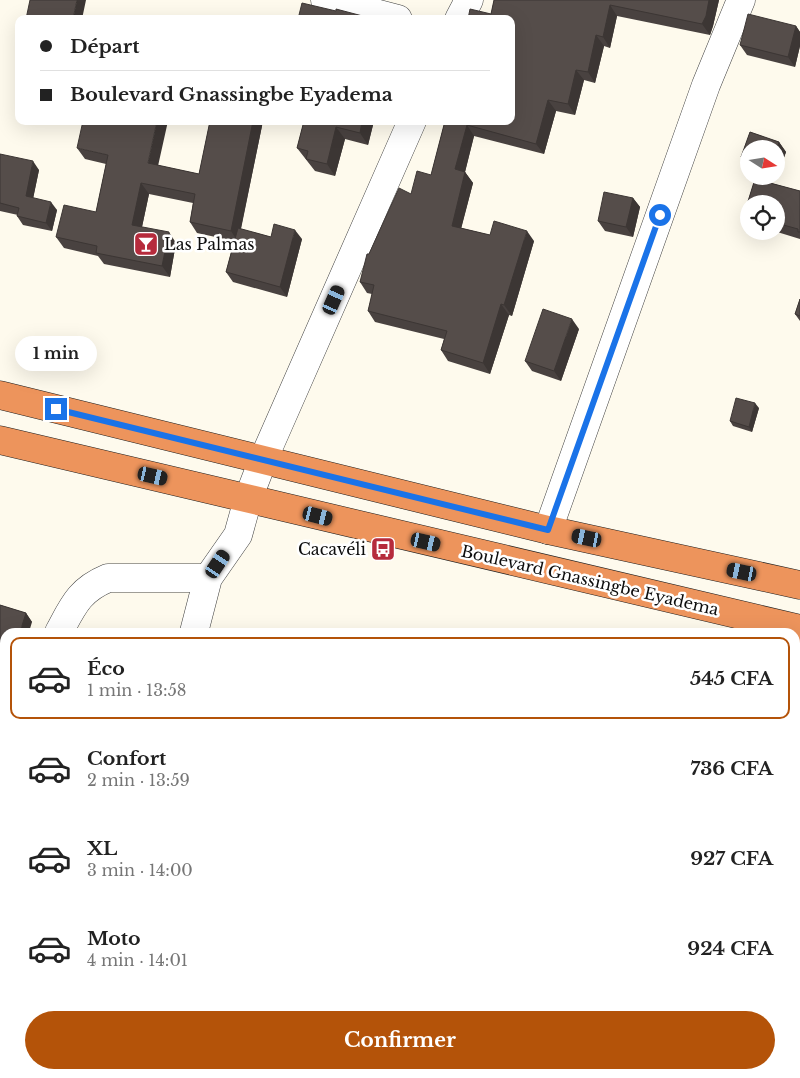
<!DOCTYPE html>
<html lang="fr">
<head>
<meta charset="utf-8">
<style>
  body { margin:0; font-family:"Libre Baskerville",serif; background:#f2f2f2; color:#222; height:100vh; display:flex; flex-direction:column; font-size:19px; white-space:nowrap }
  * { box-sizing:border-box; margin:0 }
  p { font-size:16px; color:#767676 }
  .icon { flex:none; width:28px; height:28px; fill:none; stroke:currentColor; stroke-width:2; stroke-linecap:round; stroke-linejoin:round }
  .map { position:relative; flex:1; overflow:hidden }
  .drawer { position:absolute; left:0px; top:628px; width:800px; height:451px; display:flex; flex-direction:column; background:#fff; border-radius:15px 15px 0 0; box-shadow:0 5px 20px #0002 }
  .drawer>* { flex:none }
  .banner { position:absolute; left:15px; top:15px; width:500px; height:110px; border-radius:10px; box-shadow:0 5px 20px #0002; display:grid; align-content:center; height:110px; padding:0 25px; background:#fff }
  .needle { width:32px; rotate:102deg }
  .tools { position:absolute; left:740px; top:140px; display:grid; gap:10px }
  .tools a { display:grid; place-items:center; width:45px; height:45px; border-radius:50%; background:#fff; box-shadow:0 5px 20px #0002; font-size:25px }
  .end { position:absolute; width:22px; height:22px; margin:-11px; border:6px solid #1a73e8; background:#fff; box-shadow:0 0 0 2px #fff }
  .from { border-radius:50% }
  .bubble { position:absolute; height:35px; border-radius:18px; background:#fff; box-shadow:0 5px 20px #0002; font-size:16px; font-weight:700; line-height:35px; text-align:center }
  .car { position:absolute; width:15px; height:30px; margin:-15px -8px; border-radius:6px; box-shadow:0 0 4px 1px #0007; background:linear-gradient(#222 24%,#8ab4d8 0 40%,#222 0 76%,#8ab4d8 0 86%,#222 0) }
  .banner b { display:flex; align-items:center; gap:18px; height:48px; font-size:19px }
  .banner b+b { border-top:1px solid #e0e0e0 }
  .banner i { width:12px; height:12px; background:#222 }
  ul { padding:9px 0 0; list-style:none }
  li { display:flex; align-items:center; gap:15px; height:82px; margin:0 10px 8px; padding:0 15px; border:2px solid transparent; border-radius:10px }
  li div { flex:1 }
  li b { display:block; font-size:19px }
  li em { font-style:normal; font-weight:700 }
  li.current { border-color:#b45309 }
  li>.icon { width:45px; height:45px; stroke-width:1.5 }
  .cta { display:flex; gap:10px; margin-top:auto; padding:10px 25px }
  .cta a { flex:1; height:58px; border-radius:30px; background:#b45309; color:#fff; font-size:20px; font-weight:700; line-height:58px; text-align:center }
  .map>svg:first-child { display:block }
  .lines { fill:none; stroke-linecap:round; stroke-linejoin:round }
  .minor-casing { stroke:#404040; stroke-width:29 }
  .highway-casing { stroke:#1e1e1e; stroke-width:29 }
  .minor { stroke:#fff; stroke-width:28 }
  .highway { stroke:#ed945c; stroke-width:28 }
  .wall { fill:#494240 }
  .shaded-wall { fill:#3c3634 }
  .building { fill:#554d4a; stroke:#3c3634 }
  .route { stroke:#1a73e8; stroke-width:6 }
  .labels { text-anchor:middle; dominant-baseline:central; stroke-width:5; stroke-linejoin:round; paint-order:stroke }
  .poi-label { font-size:16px; fill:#0d0d0d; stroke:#fff; text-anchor:start }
  .street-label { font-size:16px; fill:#0d0d0d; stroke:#fff }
</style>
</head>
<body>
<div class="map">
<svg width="800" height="1078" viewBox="0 0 800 1078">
  <rect width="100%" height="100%" fill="#fefaed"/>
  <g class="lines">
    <defs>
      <path id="minor" d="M325,0L398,19
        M459,19L469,0
        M548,530L706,85L741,0
        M59,632C73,606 79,590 108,578H208
        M194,632L208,578L238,535L248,499L263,460L412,121
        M0,767L5,747
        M101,1078V1074
        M773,1078V1074"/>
      <path id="highway" d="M0,395L548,530L800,585
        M0,440L800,629"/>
    </defs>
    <use href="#minor" class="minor-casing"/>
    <use href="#highway" class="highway-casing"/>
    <use href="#minor" class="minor"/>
    <use href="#highway" class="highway"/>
  </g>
  <path class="wall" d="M494,0H719L713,26L710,35L617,16L610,48L604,46L595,83L584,80L575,115L556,111L544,154L474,136L465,172L473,183L461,228L490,235L534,241L512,316L509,315L490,374L448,361L441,350L444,339L375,322L368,311L372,294L367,293L360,282L369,254L411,194L431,175L445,121H511L491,14Z
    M796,26L800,32V46L795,67L747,55L740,45Z
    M210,121H263L241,229L271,237L302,239L287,297L233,282L226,272L234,241L197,233L190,222L193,203L149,194L142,227L176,243L170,277L104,264L98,256L64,248L56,237L96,212L106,164L85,159L77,148L199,174Z
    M304,121H374L368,145L345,139L335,176L315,171L297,148Z
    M750,132L779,142L786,152L777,177L774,176H776V149H749V167L741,157Z
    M0,154L39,170L33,198L57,210L52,231L23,225L17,216L18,215L0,211Z
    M755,179L800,191V239L774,231H776V204H749V221L744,214Z
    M633,198L640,207L633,237L605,231L598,221Z
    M800,299V321L795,314Z
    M579,329L561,381L532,371L525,361Z
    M759,408L752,432L733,426L730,421Z
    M0,605L26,613L32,622L5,632V684L0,682Z"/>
  <path class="shaded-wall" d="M77,0H86L82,19H73Z
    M709,0H719L713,26L710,35L702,24Z
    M610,5L617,16L610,48L603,37Z
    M796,26L800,32V46L795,67L788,57Z
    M596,35L604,46L595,83L588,72Z
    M576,70L584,80L575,115L568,104Z
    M548,100L556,111L544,154L536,144Z
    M157,121H168L156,175L148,163Z
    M253,121H263L238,242L231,231Z
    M362,121H374L368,145L360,133Z
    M467,125L474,136L463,180L455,169Z
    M336,127L345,139L335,176L327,164Z
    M779,142L786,152L777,177L776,176V151Z
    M33,161L39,170L32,204L26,196Z
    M465,172L473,183L459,237L452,226Z
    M141,183L149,194L140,236L132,225Z
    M633,198L640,207L633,237L626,227Z
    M51,202L57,210L52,231L46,223Z
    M295,230L302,239L287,297L280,287Z
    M527,231L534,241L512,316L504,305Z
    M169,232L176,243L170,277L162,266Z
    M501,304L509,315L490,374L483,363Z
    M572,319L579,329L561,381L554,371Z
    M755,403L759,408L752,432L749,427Z
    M26,613L32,622L29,632H20Z"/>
  <path class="building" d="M30,0H77L73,19H26Z
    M494,0H709L706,16L702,24L610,5L603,37L596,35L588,72L576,70L568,104L548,100L536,144L467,125L455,169L465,172L452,226L490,235L494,221L527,231L504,305L501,304L483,363L441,350L447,331L368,311L374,285L360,282L367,254H369L399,188L411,194L417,171L431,175L445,121H511V19H468L470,9L491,14Z
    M302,3L336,11V9L374,19H298Z
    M748,14L796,26L788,57L740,45Z
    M83,121H157L148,163L199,174L210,121H253L231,231L190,222L195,194L141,183L132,225L169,232L162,266L96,253L97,246L56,237L64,205L96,212L108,155L77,148Z
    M304,121H362L360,133L336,127L327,164L306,159L308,151L297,148Z
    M750,132L779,142L776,151V149H749V160L741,157Z
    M0,154L33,161L26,196L51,202L46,223L17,216L19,208L0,203Z
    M755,179L800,191V232H798V229L776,223V204H749V215L744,214Z
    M604,192L633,198L626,227L598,221Z
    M274,224L295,230L280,287L226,272L238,228L271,237Z
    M800,299V316L795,314Z
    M543,309L572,319L554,371L525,361Z
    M736,398L755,403L749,427L730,421Z
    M0,605L26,613L20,632H5V677L0,675Z"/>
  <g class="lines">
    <path class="route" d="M56,409L548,530L660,215"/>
  </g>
  <defs>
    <symbol id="bar-square" viewBox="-11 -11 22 22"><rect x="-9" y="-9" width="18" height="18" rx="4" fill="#b62b3c" stroke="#fff"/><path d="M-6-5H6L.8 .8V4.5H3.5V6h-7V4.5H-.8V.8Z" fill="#fff"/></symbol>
    <symbol id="bus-square" viewBox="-11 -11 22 22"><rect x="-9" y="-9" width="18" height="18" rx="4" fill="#b62b3c" stroke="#fff"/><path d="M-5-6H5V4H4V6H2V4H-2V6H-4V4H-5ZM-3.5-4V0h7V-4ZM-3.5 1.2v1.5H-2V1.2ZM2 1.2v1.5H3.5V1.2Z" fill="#fff"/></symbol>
  </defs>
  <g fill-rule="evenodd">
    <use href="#bar-square" x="132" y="230" width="28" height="28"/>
    <use href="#bus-square" x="369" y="535" width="28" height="28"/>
  </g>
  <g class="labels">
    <g class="poi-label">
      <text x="164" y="244">Las Palmas</text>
      <text x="366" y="549" text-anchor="end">Cacavéli</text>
    </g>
    <g class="street-label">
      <text transform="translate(590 580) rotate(13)">Boulevard Gnassingbe Eyadema</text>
    </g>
  </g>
</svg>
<div class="tools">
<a><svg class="needle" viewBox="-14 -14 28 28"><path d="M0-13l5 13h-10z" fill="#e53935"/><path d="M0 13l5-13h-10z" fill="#767676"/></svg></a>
<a><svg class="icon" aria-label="locate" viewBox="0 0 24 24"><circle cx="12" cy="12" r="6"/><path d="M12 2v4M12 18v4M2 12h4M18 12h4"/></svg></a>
</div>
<i class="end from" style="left:660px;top:215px"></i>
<i class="end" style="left:56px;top:409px"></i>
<div class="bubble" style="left:15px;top:336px;width:82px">1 min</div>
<i class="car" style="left:334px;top:300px;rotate:24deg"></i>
<i class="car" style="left:153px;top:476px;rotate:103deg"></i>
<i class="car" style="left:318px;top:516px;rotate:104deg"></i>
<i class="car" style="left:587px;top:538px;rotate:282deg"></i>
<i class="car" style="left:426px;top:542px;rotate:103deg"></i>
<i class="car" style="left:218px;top:564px;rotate:34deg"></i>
<i class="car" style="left:742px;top:572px;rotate:282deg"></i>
<div class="banner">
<b><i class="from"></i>Départ</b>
<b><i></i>Boulevard Gnassingbe Eyadema</b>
</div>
<section class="drawer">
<ul>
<li class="current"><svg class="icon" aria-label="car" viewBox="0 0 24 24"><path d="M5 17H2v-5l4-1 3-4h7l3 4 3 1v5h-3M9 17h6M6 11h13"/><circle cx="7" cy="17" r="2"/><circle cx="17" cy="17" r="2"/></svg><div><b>Éco</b><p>1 min · 13:58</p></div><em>545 CFA</em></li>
<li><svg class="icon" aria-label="car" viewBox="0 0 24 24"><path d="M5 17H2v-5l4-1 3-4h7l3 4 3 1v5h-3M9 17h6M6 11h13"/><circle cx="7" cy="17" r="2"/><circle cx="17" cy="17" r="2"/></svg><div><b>Confort</b><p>2 min · 13:59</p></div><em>736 CFA</em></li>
<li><svg class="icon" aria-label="car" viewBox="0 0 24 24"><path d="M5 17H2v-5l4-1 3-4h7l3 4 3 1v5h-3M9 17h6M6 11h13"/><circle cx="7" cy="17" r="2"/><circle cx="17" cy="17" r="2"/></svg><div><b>XL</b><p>3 min · 14:00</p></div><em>927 CFA</em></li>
<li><svg class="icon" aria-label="car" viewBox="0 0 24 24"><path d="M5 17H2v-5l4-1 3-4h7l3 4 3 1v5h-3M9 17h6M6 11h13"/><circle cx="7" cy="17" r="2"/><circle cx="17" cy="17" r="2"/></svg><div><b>Moto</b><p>4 min · 14:01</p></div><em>924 CFA</em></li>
</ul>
<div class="cta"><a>Confirmer</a></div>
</section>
</div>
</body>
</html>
